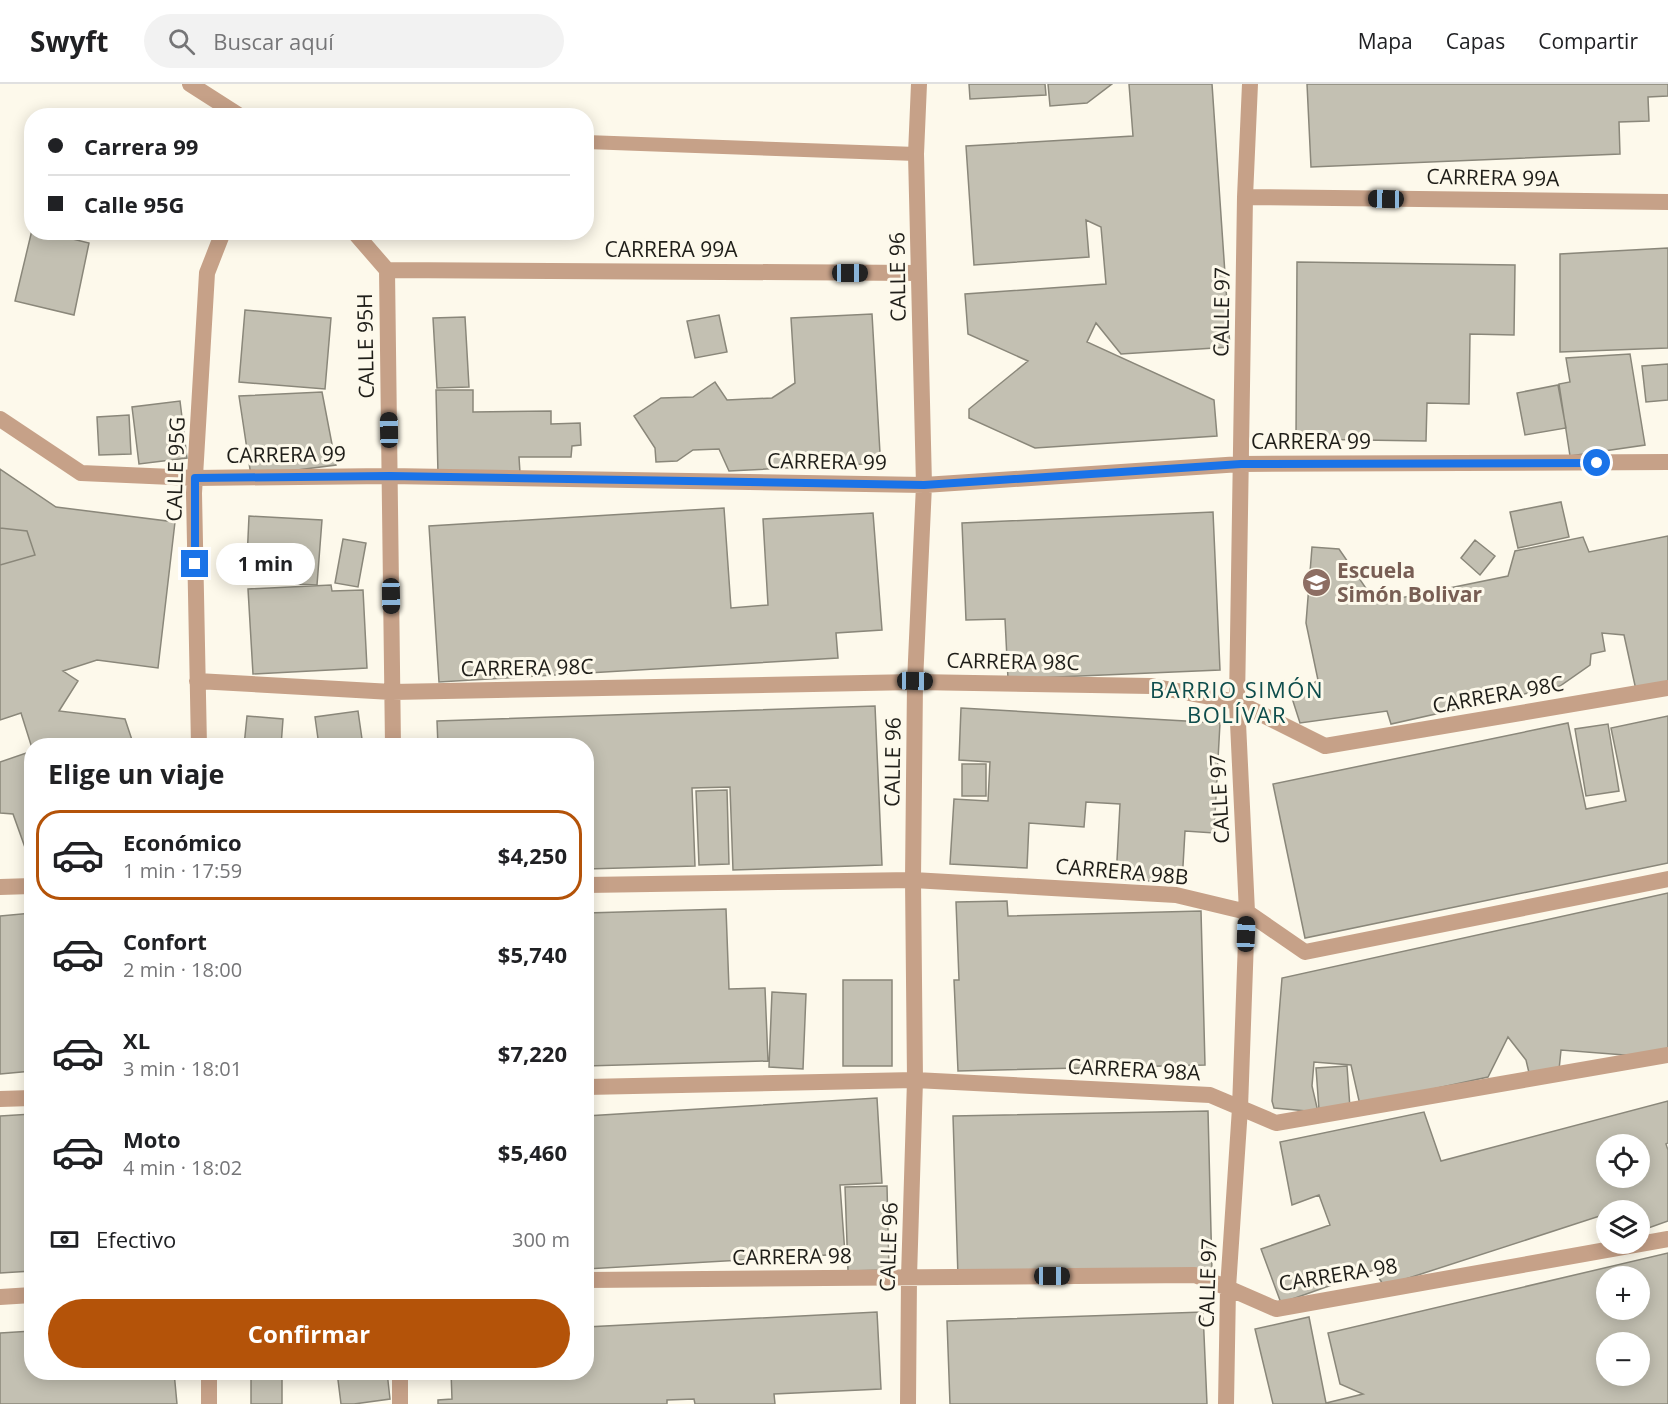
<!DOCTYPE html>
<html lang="es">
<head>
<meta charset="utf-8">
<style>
  body { margin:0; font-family:"Open Sans",sans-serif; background:#f2f2f2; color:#202124; height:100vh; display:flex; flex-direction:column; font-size:22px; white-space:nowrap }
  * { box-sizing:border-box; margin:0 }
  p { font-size:20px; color:#757577 }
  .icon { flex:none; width:33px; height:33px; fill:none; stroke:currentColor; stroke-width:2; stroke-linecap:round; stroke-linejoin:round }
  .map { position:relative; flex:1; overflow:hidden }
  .details { position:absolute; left:24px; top:654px; width:570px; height:642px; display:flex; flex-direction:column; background:#fff; border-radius:24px; box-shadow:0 3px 15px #0003 }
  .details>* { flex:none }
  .hud { position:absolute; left:24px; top:24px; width:570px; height:132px; border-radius:24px; box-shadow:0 3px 15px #0003; display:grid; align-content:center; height:132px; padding:0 24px; background:#fff }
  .tools { position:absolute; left:1596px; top:1050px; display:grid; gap:12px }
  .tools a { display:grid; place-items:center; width:54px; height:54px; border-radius:50%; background:#fff; box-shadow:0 3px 15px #0003; font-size:30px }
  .end { position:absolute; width:27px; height:27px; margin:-14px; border:8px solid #1a73e8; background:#fff; box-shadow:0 0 0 3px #fff }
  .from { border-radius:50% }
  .bubble { position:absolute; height:42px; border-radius:21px; background:#fff; box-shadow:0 3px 15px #0003; font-size:20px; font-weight:700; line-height:42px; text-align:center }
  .car { position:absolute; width:18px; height:36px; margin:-18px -9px; border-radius:8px; box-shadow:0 0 4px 2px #0007; background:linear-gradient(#222 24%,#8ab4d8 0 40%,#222 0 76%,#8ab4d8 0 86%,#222 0) }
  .hud b { display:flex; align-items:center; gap:21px; height:57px; font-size:22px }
  .hud b+b { border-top:2px solid #e0e0e0 }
  .hud i { width:15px; height:15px; background:#202124 }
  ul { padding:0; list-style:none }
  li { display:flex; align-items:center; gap:18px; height:90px; margin:0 12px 9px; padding:0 12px; border:3px solid transparent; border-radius:24px }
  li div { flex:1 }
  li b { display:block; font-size:22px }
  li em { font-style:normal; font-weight:700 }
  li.on { border-color:#b45309 }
  li>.icon { width:54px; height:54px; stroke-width:1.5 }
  h2 { padding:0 24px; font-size:27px; line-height:72px }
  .pay { display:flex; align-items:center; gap:15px; height:66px; padding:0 24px; font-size:22px }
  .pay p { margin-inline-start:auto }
  .button { display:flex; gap:12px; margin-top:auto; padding:12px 24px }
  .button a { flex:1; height:69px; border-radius:36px; background:#b45309; color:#fff; font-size:24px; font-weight:700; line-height:69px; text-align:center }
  header { display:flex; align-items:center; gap:36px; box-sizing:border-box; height:84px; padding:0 30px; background:#fff; border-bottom:2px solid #e0e0e0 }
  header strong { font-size:28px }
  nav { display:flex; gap:33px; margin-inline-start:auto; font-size:21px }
  .search { width:420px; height:54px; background:#f2f2f2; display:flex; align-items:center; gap:15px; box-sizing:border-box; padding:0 21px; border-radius:33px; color:#757577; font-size:22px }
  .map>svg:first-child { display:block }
  .building { fill:#c3c0b2; stroke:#8a877a; stroke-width:1.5; fill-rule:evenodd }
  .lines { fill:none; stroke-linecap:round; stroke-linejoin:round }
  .service { stroke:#c6a188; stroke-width:14 }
  .minor { stroke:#c6a188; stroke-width:16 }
  .route { stroke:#1a73e8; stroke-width:8 }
  .labels { text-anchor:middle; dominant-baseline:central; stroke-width:6; stroke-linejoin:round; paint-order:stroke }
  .street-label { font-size:21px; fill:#1f1e19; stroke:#fdf9eb }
  .education-label { font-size:21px; font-weight:bold; fill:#785e54; stroke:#fdf9eb; text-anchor:start }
  .neighbourhood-label { font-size:22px; letter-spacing:1.5px; fill:#0e4d4c; stroke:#fdf9eb }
</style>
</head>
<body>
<header>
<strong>Swyft</strong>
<div class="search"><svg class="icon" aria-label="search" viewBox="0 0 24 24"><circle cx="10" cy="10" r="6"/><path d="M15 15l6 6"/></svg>Buscar aquí</div>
<nav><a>Mapa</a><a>Capas</a><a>Compartir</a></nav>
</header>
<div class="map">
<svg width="1668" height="1320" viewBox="0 0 1668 1320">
  <rect width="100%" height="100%" fill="#fdf9eb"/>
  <path class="building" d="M969,0H1045L1046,11L970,15Z
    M1048,0H1112L1087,19L1050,22Z
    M1129,0H1212L1230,263L1121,270L1096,239L1087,258L1214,316L1217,352L1035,364L969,334V325L1028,277L968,250L965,210L1106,200L1101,143L1086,136L1089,173L974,181L966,62L1133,52Z
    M1307,0H1668V12L1648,13L1649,37L1619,38L1620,70L1311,83Z
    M32,146V148H44L89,159L74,231L15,217Z
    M1668,164V264L1560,268V170Z
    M1297,178L1515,181L1514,251L1470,250L1469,320L1427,319L1426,357L1296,355Z
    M245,226L331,234L325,305L239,298Z
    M872,230L880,369L863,380L729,387L719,365L693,366L677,377L656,378L655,364L634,332L661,314L693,313L715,298L727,316L772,314L795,299L791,234Z
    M719,231L727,268L695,274L687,237Z
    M465,233L469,303L437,304L433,234Z
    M1630,270L1645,361L1570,372L1559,300L1570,298L1566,274Z
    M1668,280V316L1646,318L1642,282Z
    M1558,301L1566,344L1525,351L1517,309Z
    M436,306H473V328L551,327V340L580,339L581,361L572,362L571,373H519L520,389L438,390Z
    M322,308L336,381L251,392L239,312Z
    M180,317L187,374L139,380L132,323Z
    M129,331L131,370L99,371L97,333Z
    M0,385L56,423L175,438L158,584L97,576L63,587L78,597L59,627L125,635L134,662H32V664L21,629L0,636V481L35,471L27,447L0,444Z
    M1561,418L1569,453L1518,464L1510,428Z
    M724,424L731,524L768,521L763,435L873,429L882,546L836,549L838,574L439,598L429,442Z
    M1213,428L1220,586L1008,595L1005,535L966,536L962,439Z
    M249,432L322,436L317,501L246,498Z
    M0,444L27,447L35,471L0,481Z
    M1668,452V599L1636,606L1624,551L1602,549L1605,567L1591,570L1590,581L1560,602L1391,640L1387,627L1300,639L1292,614L1318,596L1306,539L1312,463L1339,465L1376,519L1508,492L1515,467L1583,453L1589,468Z
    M343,455L366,459L358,503L335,499Z
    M1475,456L1495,472L1480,491L1461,474Z
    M331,501L332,507L363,506L367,584L253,590L248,505Z
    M875,622L882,781L733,786L730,703L692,704L695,782L586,785V662H438L437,637Z
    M961,624L1220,639L1214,749L1185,747L1182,799L1116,795L1120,720L1086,718L1084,743L1029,739L1027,784L950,780L954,715L988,717L990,678L959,676Z
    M358,627L363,662H319L315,633Z
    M247,632L283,635L281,662H244Z
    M1668,632V779L1305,854L1273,700L1568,639L1586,725L1626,717L1611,644Z
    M1608,640L1619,707L1586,712L1575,645Z
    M32,667V783L13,730L0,729V678Z
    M962,680H986V712H962Z
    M727,706L729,780L699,781L696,707Z
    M1668,809V969L1650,973L1561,966L1559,986L1530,993L1526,976L1508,953L1488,993L1360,1021L1351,981L1314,978L1312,1002L1318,1028L1274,1024L1272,1017L1282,894Z
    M1007,817L1008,832L1201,827L1205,981L958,987L954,896H959L956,818Z
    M726,825L729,905L765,904L768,977L586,982V829Z
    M32,829V987L0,990V832Z
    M843,896H892V982H843Z
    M772,908L806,910L803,985L769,983Z
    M1347,982L1350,1024L1319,1026L1316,984Z
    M877,1014L882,1099L840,1101L845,1170L586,1185V1032Z
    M1668,1017V1059L1666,1060L1668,1066V1137L1640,1147V1126H1606V1130L1384,1202L1374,1186L1281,1219L1261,1165L1330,1141L1319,1111L1292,1121L1280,1058L1424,1028L1441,1077ZM1606,1060H1640V1094H1606Z
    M1208,1027L1212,1188L958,1193L953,1032Z
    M32,1030V1187L0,1189V1032Z
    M887,1102L889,1186L848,1187L845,1103Z
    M1668,1169V1320H1273L1255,1245L1309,1233L1326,1319L1363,1310L1340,1300L1328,1249ZM1606,1192H1640V1226H1606ZM1606,1258H1640V1292H1606Z
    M877,1228L881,1305L774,1310L775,1320H695L694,1315L667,1316V1320H438V1316L452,1315L451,1288H586V1243Z
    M1203,1228L1207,1320H950L947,1237Z
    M32,1247V1288H174L177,1320H0V1249Z
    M251,1288H282V1320H251Z
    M337,1288H387L390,1315L354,1320H341Z"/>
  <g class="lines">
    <path class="service" d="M586,58L916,70"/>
    <path class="minor" d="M190,0L240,32
      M1245,113L1668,118
      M354,148L387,186
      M387,186L919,189
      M387,186L393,662
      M0,335L81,389L195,394L389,392L924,401L1241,380L1668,378
      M197,597L392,608L915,598L1151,602L1237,618L1325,662L1668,604
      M199,662L194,409L207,189L223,148
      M586,801L913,796L1176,811L1247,828L1305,868L1668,795
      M0,803L32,802
      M586,1003L915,996L1210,1011L1276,1039L1668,971
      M0,1015L32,1014
      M586,1196L1195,1191L1228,1204L1276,1225L1668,1155
      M0,1213L32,1211
      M209,1288V1320
      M400,1288V1320
      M908,1320L909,1193L915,996L913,796L915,598L924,401L916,70L919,0
      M1226,1320L1228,1204L1240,1024L1247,828L1237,618L1245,113L1250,0"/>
  </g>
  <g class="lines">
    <path class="route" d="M195,480V394L389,392L924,401L1241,380L1597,379"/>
  </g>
  <defs>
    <symbol id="school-disc" viewBox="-11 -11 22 22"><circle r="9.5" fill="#8d6e63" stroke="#fdf9eb"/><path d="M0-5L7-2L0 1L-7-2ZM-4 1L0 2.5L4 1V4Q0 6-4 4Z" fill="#fff"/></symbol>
  </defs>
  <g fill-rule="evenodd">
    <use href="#school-disc" x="1300" y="482" width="33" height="33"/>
  </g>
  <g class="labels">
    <g class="street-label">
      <text transform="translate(1493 93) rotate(1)">CARRERA 99A</text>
      <text x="671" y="165">CARRERA 99A</text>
      <text transform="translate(897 193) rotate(-91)">CALLE 96</text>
      <text transform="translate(1221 228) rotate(-89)">CALLE 97</text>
      <text transform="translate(365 262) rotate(-91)">CALLE 95H</text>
      <text x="1311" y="357">CARRERA 99</text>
      <text transform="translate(286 370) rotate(-1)">CARRERA 99</text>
      <text transform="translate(827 377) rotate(1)">CARRERA 99</text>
      <text transform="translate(175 385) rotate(-88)">CALLE 95G</text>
      <text transform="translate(1013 577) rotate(1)">CARRERA 98C</text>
      <text transform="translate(527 583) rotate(-1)">CARRERA 98C</text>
      <text transform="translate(1498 610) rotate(-10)">CARRERA 98C</text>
      <text transform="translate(892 678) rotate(-89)">CALLE 96</text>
      <text transform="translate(1219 715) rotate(-93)">CALLE 97</text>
      <text transform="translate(1122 787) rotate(5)">CARRERA 98B</text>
      <text transform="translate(1134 985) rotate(3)">CARRERA 98A</text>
      <text transform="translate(888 1163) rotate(-88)">CALLE 96</text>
      <text transform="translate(792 1172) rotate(-1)">CARRERA 98</text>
      <text transform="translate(1338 1190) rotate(-9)">CARRERA 98</text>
      <text transform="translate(1207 1199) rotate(-88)">CALLE 97</text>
    </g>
    <g class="education-label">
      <text x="1337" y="486">Escuela<tspan x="1337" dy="24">Simón Bolivar</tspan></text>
    </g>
    <g class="neighbourhood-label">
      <text x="1237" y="605">BARRIO SIMÓN<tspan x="1237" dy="25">BOLÍVAR</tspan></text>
    </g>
  </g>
</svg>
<div class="tools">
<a><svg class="icon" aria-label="locate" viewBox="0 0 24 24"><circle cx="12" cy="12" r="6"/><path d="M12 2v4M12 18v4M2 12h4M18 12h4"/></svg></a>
<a><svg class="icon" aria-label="layers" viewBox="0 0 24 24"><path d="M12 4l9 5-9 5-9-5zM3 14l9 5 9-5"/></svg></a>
<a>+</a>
<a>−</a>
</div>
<i class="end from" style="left:1597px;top:379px"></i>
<i class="end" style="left:195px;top:480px"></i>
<div class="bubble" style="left:216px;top:459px;width:99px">1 min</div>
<i class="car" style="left:1386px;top:115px;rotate:271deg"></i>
<i class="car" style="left:850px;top:189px;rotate:90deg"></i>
<i class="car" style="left:389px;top:346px;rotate:359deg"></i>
<i class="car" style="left:391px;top:512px;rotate:179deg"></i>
<i class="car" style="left:915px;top:597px;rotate:91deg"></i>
<i class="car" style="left:1246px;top:850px;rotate:2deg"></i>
<i class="car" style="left:1052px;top:1192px;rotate:90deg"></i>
<div class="hud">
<b><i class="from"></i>Carrera 99</b>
<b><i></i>Calle 95G</b>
</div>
<section class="details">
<h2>Elige un viaje</h2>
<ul>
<li class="on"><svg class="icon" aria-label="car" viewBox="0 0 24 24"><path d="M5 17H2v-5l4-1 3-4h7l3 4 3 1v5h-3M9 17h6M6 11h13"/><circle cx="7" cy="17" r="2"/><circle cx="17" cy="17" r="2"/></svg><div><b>Económico</b><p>1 min · 17:59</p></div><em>$4,250</em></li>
<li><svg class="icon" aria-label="car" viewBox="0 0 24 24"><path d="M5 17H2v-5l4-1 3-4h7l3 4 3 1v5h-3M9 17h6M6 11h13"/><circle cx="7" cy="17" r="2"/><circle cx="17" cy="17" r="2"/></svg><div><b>Confort</b><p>2 min · 18:00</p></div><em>$5,740</em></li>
<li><svg class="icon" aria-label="car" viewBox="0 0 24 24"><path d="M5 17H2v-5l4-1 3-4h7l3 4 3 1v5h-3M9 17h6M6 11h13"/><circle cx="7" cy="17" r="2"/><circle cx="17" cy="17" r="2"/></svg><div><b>XL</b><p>3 min · 18:01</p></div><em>$7,220</em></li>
<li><svg class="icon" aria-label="car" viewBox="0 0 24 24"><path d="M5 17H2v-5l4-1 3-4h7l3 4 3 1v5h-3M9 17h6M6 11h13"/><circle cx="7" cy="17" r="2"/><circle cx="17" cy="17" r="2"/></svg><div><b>Moto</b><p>4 min · 18:02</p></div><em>$5,460</em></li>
</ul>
<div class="pay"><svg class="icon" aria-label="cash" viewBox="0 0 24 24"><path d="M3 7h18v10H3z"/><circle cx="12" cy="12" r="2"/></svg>Efectivo<p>300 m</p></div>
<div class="button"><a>Confirmar</a></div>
</section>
</div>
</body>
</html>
